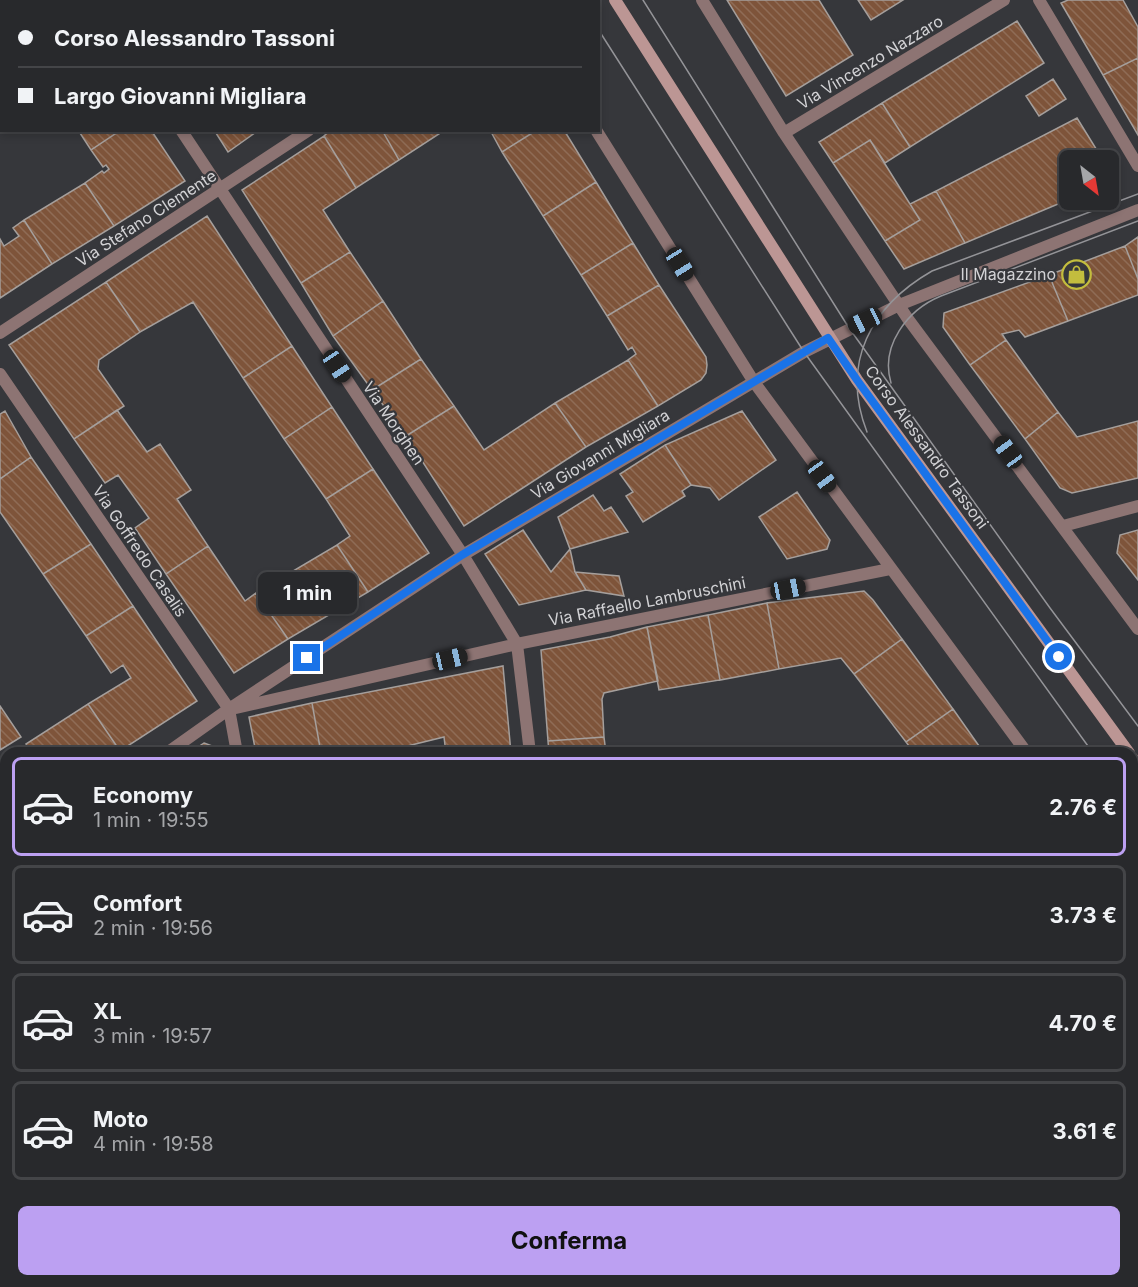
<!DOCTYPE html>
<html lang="it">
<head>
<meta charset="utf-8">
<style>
  body { margin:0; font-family:Inter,sans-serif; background:#303134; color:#f1f3f6; height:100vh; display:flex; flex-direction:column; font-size:22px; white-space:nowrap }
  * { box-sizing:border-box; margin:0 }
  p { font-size:20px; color:#a5a6a9 }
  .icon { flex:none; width:33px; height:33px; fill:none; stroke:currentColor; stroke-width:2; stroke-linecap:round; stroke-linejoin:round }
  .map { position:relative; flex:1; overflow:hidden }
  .sheet { position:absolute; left:0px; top:747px; width:1138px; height:540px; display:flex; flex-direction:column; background:#28292c; border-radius:18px 18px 0 0; box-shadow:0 3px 9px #0003,0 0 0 2px #444548 }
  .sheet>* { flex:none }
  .banner { position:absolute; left:0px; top:0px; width:600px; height:132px; box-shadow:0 3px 9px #0003,0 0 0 2px #444548; display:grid; align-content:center; height:132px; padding:0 18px; background:#28292c }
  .needle { width:39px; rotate:149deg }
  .tools { position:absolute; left:1059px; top:150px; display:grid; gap:12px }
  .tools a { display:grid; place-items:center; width:60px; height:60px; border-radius:9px; background:#28292c; box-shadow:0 3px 9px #0003,0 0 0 2px #444548; font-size:30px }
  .end { position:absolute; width:27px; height:27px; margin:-14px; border:8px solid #1a73e8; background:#fff; box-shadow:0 0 0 3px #fff }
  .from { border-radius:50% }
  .bubble { position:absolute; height:42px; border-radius:9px; background:#28292c; box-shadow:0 3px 9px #0003,0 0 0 2px #444548; font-size:20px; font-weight:700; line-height:42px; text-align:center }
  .car { position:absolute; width:18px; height:36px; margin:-18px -9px; border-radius:8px; box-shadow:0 0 4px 2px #0007; background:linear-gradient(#222 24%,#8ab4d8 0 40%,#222 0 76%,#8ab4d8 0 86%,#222 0) }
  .banner b { display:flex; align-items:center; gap:21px; height:57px; font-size:22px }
  .banner b+b { border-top:2px solid #444548 }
  .banner i { width:15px; height:15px; background:#f1f3f6 }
  ul { padding:10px 0 0; list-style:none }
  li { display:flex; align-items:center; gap:18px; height:99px; margin:0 12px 9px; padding:0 6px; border:3px solid #444548; border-radius:9px }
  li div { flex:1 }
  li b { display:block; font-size:22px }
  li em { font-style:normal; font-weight:700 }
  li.on { border-color:#bca0f2 }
  li>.icon { width:54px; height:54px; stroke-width:1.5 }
  .cta { display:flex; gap:12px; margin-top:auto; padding:12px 18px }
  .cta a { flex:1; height:69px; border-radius:9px; background:#bca0f2; color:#111; font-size:24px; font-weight:700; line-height:69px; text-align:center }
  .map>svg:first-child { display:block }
  .building { fill:url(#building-back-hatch); stroke:#a59f9c; stroke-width:1.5 }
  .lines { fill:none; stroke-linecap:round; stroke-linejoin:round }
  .street { stroke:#8d7473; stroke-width:12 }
  .secondary { stroke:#bc9694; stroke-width:12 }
  .tram { stroke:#949498; stroke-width:1.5 }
  .route { stroke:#1a73e8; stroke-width:8 }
  .labels { text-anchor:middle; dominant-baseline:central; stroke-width:4.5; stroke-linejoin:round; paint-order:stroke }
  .street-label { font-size:16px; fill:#d2d2d5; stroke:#36373b }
  .poi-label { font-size:16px; fill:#d2d2d5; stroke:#36373b; text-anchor:end }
</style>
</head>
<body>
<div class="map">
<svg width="1138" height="1287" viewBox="0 0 1138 1287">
  <defs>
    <pattern id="building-back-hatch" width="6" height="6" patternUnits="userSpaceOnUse" patternTransform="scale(1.5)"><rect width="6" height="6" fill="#7e543a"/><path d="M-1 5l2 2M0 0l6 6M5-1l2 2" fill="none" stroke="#8f6c56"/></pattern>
  </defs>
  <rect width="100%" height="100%" fill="#36373b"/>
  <path class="building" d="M126,0H193L194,2H127Z
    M403,0H453L451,2Z
    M727,0H819L853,55L786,96Z
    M858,0H903L871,20Z
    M1068,0H1123L1138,27V58L1103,75L1061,3Z
    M1017,21L1044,63L910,147L882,103Z
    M0,58L2,61L0,115Z
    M1138,58V135L1103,75Z
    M1053,79L1066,99L1039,116L1026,96Z
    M882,103L910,147L885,163L870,140L833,163L819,142Z
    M1077,118L1103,160H1070V199L965,243L936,191Z
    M78,130H121L91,150Z
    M121,130H151L185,181L114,226L85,183L102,171L104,173L109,169L106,165L103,167L91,150Z
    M214,130H259L228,152Z
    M331,130H382L399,160L356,188L324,136Z
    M382,130H445L399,160Z
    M490,130H537L502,152Z
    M537,130H564L596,182L543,216L502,152Z
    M324,136L356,188L323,210L350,252L301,283L242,190Z
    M870,140L920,220L885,241L833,163Z
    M596,182L633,243L581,275L543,216Z
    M85,183L114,226L52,264L24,220Z
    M936,191L965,243L904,269L885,241L920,220L910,204Z
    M207,216L292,346L243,378L193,302L140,332L106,282Z
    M24,220L52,264L0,298V239L4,246L19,236L13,228Z
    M1138,237V279L1125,246Z
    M633,243L659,285L607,316L581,275Z
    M1125,246L1138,279V295L1068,321L1049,275Z
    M350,252L383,301L333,336L301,283Z
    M1049,275L1068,321L1025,337L1019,330L1002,334L1006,340L970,365L943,327L944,313Z
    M106,282L140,332L99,360L98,369L124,406L74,439L9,345Z
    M659,285L706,357L707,365L706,373L701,380L658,406L628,360L636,354L632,347L628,350L607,316Z
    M383,301L421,359L372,390L333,336Z
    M1006,340L1058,412L1025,439L970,365Z
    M292,346L332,407L284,439L243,378Z
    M421,359L454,406L406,436L372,390Z
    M628,360L658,406L586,447L555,403Z
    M555,403L586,447L464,526L406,436L454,406L484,450Z
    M332,407L373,469L326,499L284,439Z
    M117,410L147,452L160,444L191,490L177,499L208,546L166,574L135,528L149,518L118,475L105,483L74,439Z
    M5,411L31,457L0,479V414Z
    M742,411L776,460L719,500L710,488L691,485L665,445Z
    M1058,412L1077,437L1138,421V478L1072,493L1060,488L1025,439Z
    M665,445L691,485L682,491L685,496L643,522L626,496L633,492L620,474Z
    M31,457L91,544L43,574L0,512V479Z
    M373,469L429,553L368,592L337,545L350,536L326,499Z
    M797,492L830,540L827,549L787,559L759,517Z
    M593,495L604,511L611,507L628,532L570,549L558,517Z
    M523,530L551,572L570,549L575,572L586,590L519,605L485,554Z
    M1138,530V580L1117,553L1120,535Z
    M91,544L133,606L86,636L43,574Z
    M337,545L368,592L288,639L256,593Z
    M208,546L245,601L256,593L288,639L234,673L166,574Z
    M575,572L619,576L624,596L586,590Z
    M864,591L873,600L902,639L854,674L841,658L779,669L767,603Z
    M767,603L779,669L720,680L708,615Z
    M133,606L197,701L120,751L88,704L131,678L123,665L111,673L86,636Z
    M708,615L720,680L659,690L647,627Z
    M647,627L658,681L604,693L602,699L604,737L548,741L541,650L610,637Z
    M902,639L953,709L906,742L854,674Z
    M503,666L511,753H446L444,737L379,753H321L312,703Z
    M312,703L321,753H256L249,717Z
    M88,704L120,751L118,753H32L26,744Z
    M0,706L21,737L0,750Z
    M953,709L984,753H914L906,742Z
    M604,737L606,753H549L548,741Z
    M204,743L215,747L216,753H189Z
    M6,756V826L0,829V759Z
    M6,891V913L0,917V895Z
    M0,933H6V969H0Z
    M1132,943L1138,951V1016H1132Z
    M0,1004H6V1067L0,1068Z
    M1132,1096H1138V1146L1132,1147Z
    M0,1183H6V1239H0Z
    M1132,1223H1138V1287H1113V1281H1132Z
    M332,1281H380V1287H327Z
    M489,1281H552L553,1287H481L480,1285L489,1284Z
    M596,1281H688V1287H596Z
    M688,1281H783L784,1287H688Z
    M783,1281H868L869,1287H784Z
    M868,1281H966L967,1287H869Z
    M966,1281H1069L1070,1287H967Z"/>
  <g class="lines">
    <path class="street" d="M94,0L95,2
      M702,0L784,133L908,319L1138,629
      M1039,0L1138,166
      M42,2L44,0
      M504,2L506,0
      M0,30L2,29
      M181,130L463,555L517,644L530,753
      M596,130L754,382L1027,753
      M784,133L1004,0
      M0,333L309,130
      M0,374L229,709L237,753
      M1063,526L1138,506
      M236,708L517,644L890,569
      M167,753L229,709L463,555L804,352L899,305L1138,210
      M0,870L6,866
      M1132,895L1138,903
      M0,989H6
      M306,1281V1287
      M575,1281L576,1287
      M1092,1281L1093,1287"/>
    <path class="secondary" d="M615,0L857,380L1129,753
      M1132,758L1138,765
      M1132,1190H1138
      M0,1270L6,1273
      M0,1283L23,1281"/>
    <path class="tram" d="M580,0L581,2
      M643,0L849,328L1050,608L1138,726
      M598,29L804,352L1093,753
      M891,383C880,346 907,310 941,296L1138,221
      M867,432C840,363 871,306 932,271L1138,194
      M1132,808L1138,815
      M1132,1185L1138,1184
      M1132,1198L1138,1197
      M0,1277L6,1276
      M23,1287L95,1281"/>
  </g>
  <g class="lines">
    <path class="route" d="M307,658L462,555L828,338L857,380L1059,657"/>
  </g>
  <defs>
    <symbol id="shop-ring" viewBox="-11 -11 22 22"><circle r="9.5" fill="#36373b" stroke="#c3bd3e" stroke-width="1.5"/><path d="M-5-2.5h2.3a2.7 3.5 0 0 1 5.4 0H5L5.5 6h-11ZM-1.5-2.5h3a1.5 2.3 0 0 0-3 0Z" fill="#c3bd3e"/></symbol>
  </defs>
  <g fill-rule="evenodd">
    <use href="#shop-ring" x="1060" y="258" width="33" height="33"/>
  </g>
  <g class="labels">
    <g class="street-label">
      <text transform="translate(870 62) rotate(-31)">Via Vincenzo Nazzaro</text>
      <text transform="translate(146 218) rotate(-33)">Via Stefano Clemente</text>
      <text transform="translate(394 423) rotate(56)">Via Morghen</text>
      <text transform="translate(927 447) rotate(54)">Corso Alessandro Tassoni</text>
      <text transform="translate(600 454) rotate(-31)">Via Giovanni Migliara</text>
      <text transform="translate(140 551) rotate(56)">Via Goffredo Casalis</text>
      <text transform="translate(647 601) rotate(-11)">Via Raffaello Lambruschini</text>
    </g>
    <g class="poi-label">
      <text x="1056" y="274">Il Magazzino</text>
    </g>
  </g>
</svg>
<div class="tools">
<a><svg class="needle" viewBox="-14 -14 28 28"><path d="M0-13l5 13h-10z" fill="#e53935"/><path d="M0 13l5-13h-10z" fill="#a5a6a9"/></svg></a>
</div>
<i class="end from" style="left:1059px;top:657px"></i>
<i class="end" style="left:307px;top:658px"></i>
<div class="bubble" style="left:258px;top:572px;width:99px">1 min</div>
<i class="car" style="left:680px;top:264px;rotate:148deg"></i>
<i class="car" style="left:865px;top:321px;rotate:245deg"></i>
<i class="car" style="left:337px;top:366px;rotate:146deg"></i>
<i class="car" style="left:1008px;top:452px;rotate:324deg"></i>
<i class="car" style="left:822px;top:476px;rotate:144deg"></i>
<i class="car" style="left:788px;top:589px;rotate:79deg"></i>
<i class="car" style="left:450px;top:659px;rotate:77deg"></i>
<div class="banner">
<b><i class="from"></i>Corso Alessandro Tassoni</b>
<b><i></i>Largo Giovanni Migliara</b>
</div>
<section class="sheet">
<ul>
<li class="on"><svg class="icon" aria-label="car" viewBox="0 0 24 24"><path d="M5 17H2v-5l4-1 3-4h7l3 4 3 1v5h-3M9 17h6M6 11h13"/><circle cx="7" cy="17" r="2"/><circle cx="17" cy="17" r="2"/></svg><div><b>Economy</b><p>1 min · 19:55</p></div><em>2.76 €</em></li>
<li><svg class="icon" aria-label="car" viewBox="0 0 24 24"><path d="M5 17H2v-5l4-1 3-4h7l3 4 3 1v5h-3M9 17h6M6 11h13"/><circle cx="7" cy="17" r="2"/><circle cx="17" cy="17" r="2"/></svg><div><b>Comfort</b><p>2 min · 19:56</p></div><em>3.73 €</em></li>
<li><svg class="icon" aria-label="car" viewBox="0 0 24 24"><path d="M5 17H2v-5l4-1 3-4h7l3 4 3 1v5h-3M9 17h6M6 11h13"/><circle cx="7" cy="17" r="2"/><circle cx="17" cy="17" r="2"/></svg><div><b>XL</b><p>3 min · 19:57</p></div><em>4.70 €</em></li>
<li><svg class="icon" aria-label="car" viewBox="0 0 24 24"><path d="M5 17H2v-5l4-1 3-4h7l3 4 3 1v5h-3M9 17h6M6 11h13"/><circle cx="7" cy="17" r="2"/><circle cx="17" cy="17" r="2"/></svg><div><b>Moto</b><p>4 min · 19:58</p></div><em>3.61 €</em></li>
</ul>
<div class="cta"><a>Conferma</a></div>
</section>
</div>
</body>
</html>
